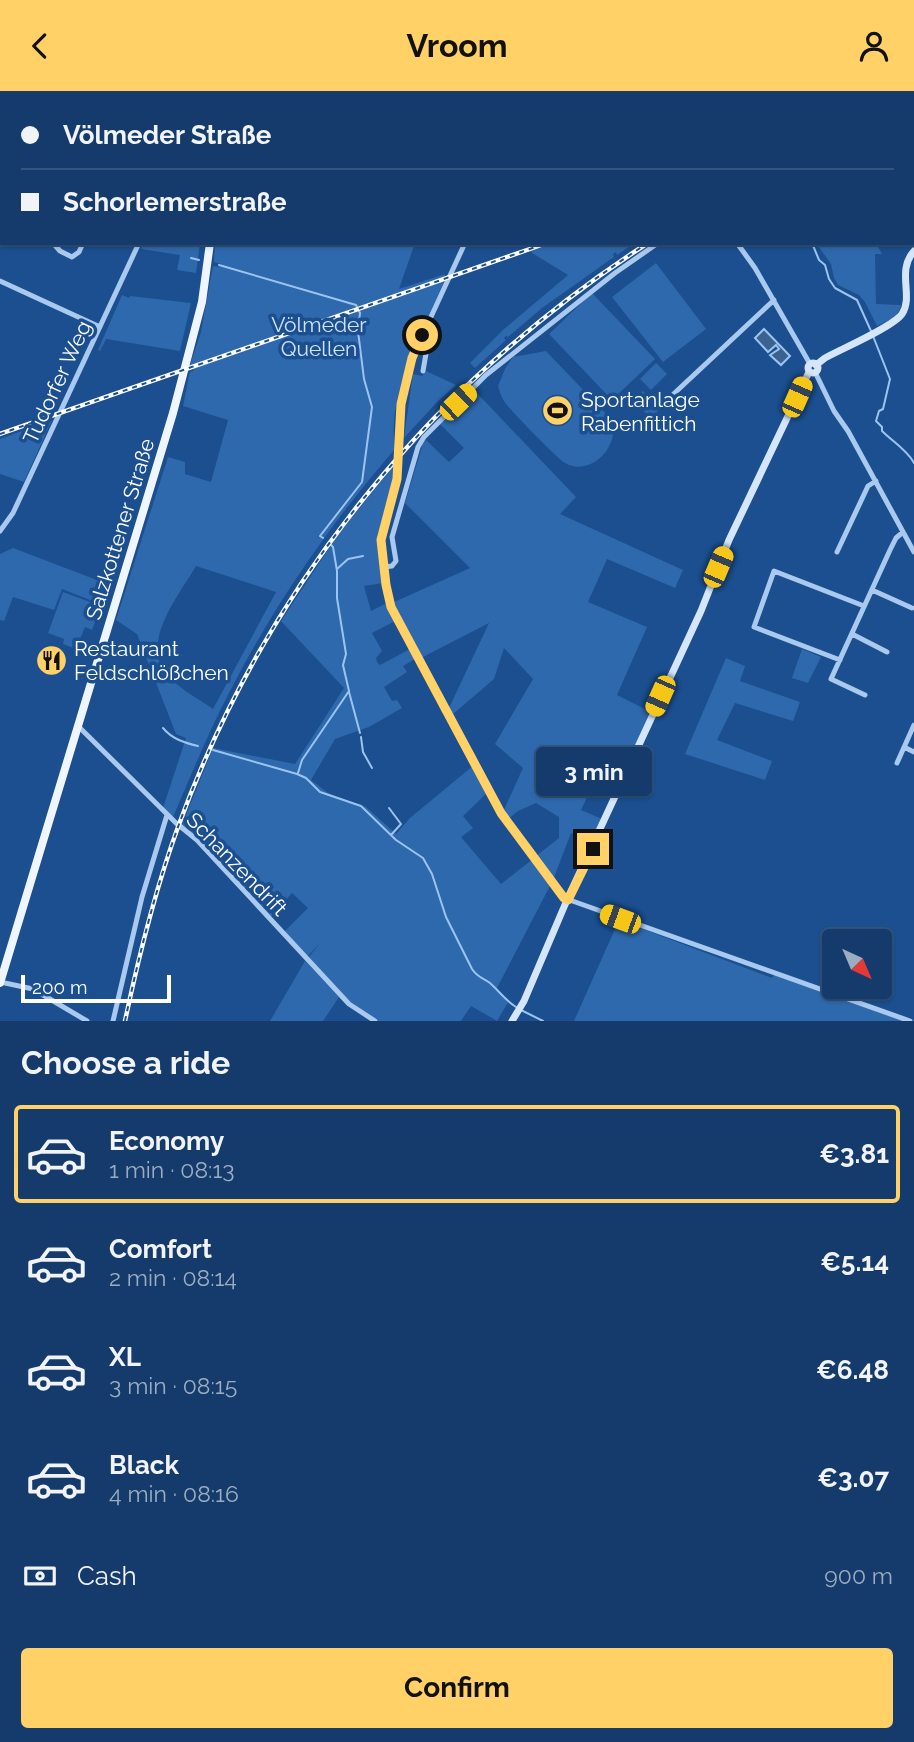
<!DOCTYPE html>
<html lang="en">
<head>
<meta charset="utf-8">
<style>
  body { margin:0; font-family:Raleway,sans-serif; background:#1d4271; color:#f1f3f6; height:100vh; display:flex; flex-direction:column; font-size:26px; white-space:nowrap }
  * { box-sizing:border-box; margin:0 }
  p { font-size:23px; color:#9dadc1 }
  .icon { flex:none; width:38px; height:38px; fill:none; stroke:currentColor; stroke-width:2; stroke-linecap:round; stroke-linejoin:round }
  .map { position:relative; height:930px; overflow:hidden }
  .drawer { display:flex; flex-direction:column; background:#143b6b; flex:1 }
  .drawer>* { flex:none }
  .guide { position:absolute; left:0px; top:0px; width:915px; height:154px; box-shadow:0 2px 5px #0004,0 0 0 2px #33557e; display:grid; align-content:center; height:154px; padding:0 21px; background:#143b6b }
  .needle { width:46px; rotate:136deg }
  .fabs { position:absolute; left:822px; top:838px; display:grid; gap:14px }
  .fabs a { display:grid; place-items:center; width:70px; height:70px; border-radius:7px; background:#143b6b; box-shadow:0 2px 5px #0004,0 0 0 2px #33557e; font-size:35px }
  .scale { position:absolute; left:21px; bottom:18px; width:150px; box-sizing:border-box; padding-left:7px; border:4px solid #fff; border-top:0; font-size:19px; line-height:24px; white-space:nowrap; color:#fff; -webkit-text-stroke:5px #1b4f8f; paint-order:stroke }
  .end { position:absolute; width:32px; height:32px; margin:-16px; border:9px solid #ffd166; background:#111; box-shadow:0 0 0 4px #111 }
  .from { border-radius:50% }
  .bubble { position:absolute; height:49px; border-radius:7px; background:#143b6b; box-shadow:0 2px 5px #0004,0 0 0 2px #33557e; font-size:23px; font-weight:700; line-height:49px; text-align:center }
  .car { position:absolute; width:21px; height:42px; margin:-21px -10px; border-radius:9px; box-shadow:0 0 5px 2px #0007; background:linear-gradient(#f5c518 24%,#345 0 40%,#f5c518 0 76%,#345 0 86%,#f5c518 0) }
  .guide b { display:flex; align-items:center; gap:24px; height:66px; font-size:26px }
  .guide b+b { border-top:2px solid #33557e }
  .guide i { width:18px; height:18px; background:#f1f3f6 }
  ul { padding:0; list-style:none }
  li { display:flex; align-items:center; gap:21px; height:98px; margin:0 14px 10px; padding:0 7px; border:4px solid transparent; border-radius:7px }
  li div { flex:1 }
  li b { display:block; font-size:26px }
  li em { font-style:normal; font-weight:700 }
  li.on { border-color:#ffd166 }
  li>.icon { width:63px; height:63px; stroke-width:1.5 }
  h2 { padding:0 21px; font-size:32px; line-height:84px }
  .pay { display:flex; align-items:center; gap:18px; height:77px; padding:0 21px; font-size:26px }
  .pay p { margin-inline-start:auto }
  .primary-button { display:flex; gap:14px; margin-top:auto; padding:14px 21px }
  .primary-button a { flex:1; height:80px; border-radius:7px; background:#ffd166; color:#111; font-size:28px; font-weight:700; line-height:80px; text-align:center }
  header { display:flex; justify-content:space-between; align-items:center; height:91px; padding:0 21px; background:#ffd166; color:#111; font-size:32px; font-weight:700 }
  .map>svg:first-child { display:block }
  .green { fill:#2e69ad; fill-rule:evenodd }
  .water { fill:#3c6290; stroke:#9cc4f0; stroke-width:2 }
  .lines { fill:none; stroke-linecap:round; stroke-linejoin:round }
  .stream { stroke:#9cc4f0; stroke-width:2 }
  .street { stroke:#a9c9ee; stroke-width:5 }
  .secondary { stroke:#d6e6fa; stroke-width:7 }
  .primary { stroke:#f0f6ff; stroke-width:8 }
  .rail-casing { stroke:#fff; stroke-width:4.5 }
  .rail { stroke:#1b4f8f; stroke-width:2; stroke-dasharray:5; stroke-linecap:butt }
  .route { stroke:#ffd166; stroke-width:9 }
  .labels { text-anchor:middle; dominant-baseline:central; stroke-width:7; stroke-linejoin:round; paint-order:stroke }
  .park-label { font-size:21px; fill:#cfe3fa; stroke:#1b4f8f }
  .street-label { font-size:21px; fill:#fff; stroke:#1b4f8f }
  .poi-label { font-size:21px; fill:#fff; stroke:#1b4f8f; text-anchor:start }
</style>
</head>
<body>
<header><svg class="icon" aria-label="back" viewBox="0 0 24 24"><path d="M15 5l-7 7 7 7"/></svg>Vroom<svg class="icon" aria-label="person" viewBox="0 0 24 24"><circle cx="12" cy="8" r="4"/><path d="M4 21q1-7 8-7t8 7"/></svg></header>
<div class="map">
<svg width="914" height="930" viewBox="0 0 914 930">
  <rect width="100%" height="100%" fill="#1b4f8f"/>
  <path class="green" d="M144,152H162L173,156L188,152H200L196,182L177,179L180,164L141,158Z
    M215,152H415L399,198L445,183V188C424,238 386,302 395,358C336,426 283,501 240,581C214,628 194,677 173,726L163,717L186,647L176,643L137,543L116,529L168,366L185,371V383L211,391L228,329L183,315L190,281L193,280L195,273L190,274L201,241L213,175L221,176V173L214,171ZM196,475L276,501L213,618C199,608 181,599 169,586C138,553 178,506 196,475Z
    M555,152H635L617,164L616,161L613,163L614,166L542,217L508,246L506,245L504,247L506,249L475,277L470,272L504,238L568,184L532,162L531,160Z
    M816,152H876L882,163H875L876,213L901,214C899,226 887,230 877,235L865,211L859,204L838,194L834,187L831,173Z
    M656,172L706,238L663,271L612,206Z
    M592,202L655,268L612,309L549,243Z
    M122,204L129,207L130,205L191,212L180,260L106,248L100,260L98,259Z
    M546,260L611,328C622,354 591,387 565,372C559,369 507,316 504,310C501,306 500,300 498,295L505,278L513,266Z
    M656,272L667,283L651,299L640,288Z
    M426,280L456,294L439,309L404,347L413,283L422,285Z
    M474,299L576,406L560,423L683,479L675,497L607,468L588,511L647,536L617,604L651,621L630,671L607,661L600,677L621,686L612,707L591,698L581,719L602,728L591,751L571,742L553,789L535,766L559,747V726L536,712L518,720L507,729L503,721L523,677L495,653L533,588L504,557L494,588L453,623L449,617L489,532L421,567L392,512L470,477L405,412L423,352L426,349L449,371L464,357L440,333Z
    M643,300L658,316L657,322L651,327L633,309Z
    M52,329L24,391L0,383V348Z
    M395,373L390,407L378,443L383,492L364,495L371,520L385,513L395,530L372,542L382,560L376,567L377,571L380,574L410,558L415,568L403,575L407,581L384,596L392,610L397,609L402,617L369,636L335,648L311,689L328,702L366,716L396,743L410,727L474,674L488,701L463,725L473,737L461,746L501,793L533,768L551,793L497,897L509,910L497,930L471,915L461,930H377L353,915L308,867L321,851L307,866L283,842L308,817L292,802L270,827L182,734L213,657L295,673L344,597L281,530L337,445Z
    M13,457L110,494L103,514L62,498L54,519L13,506L4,530L0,529V463Z
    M63,501L101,515L92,539L85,536L76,558L63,553L64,548L48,542Z
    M802,558L821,566L808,592L792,587Z
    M726,567L745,575L740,590L800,611L793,630L735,612L717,649L772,670L765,689L685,663Z
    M619,829L772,887L774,884L905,930H574Z
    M305,870L339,906L323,930H270Z"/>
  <path class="water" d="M764,238L790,265L781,274L770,264L779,258L776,254L768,261L755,247Z"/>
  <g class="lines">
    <path class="stream" d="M789,0V2
      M812,152L819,169L825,174L829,188L835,197L857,209L871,240
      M191,167L199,169
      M219,174L356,214L360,222L358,240L364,288L372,316L362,391L320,445L323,447
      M873,245L890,288L883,318L879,320L876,330L882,336V340C892,350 908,360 914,372
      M337,478L348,468L363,465
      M349,601L360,642
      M163,637C172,648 185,652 198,655
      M361,646L363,661L372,677
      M213,659L297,683L306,687L320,701L361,715L396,749L423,767L432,783L446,826L472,878C477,886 483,887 490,892C499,900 505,909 516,916
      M298,682L302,669L349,600L343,574L346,563L337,507V480L333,456L330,453
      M389,717L401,733L391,744
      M521,919L543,930"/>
    <path class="street" d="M49,0L51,2
      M757,0L758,2
      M62,2L63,0
      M124,2L125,0
      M332,2L333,0
      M427,2V0
      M540,2V0
      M610,2L611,0
      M0,21L2,22
      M0,62L2,60
      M0,129L2,130
      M53,152L60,160L72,166L79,161L83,152
      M465,152L412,267L401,313L397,388L381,449L388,507L394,524L501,722L564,807L910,930
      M737,152L755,177L810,273
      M0,190L100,236
      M422,244L428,251L423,280
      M815,281L834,320L848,340L914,461
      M665,311L774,209
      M0,440L13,422L139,152
      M837,461L868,395L876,390
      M384,476L392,475L396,470L392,446L418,356L424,346L486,284L615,182L658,152
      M872,499L912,517
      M852,543L887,561
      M840,569L754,536L774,480L864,515
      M865,604L831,588L890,459L896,447L903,441
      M78,635L176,732L197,749L349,913L375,930
      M904,656L914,661
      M897,672L914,634
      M0,891L33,898L87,930
      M113,930L142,806L167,724"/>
    <path class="secondary" d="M632,0L633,2
      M265,2L266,0
      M837,2L843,0
      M808 277a5 5 0 1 1 10 0a5 5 0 1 1-10 0Z
      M816,274L825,267C841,258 893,236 902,223C914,205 896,180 914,160
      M512,930L524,910L567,809L701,520L729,449L809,281"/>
    <path class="primary" d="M201,0V2
      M0,892L173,322L202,211L210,152"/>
    <defs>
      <path id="rail" d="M0,343L547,152
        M125,930C139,864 155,799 178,736C266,495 432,291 648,152"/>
    </defs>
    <use href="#rail" class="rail-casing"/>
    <use href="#rail" class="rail"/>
  </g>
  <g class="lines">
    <path class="route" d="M422,244L412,267L401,313L397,388L381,449L386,494L391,516L501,722L564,807L568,809L593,758"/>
  </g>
  <defs>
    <symbol id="stadium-disc" viewBox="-11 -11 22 22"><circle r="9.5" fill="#ffd166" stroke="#1b4f8f"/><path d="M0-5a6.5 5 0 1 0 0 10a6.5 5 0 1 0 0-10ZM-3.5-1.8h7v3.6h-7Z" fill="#111"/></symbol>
    <symbol id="restaurant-disc" viewBox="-11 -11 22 22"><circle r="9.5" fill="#ffd166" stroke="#1b4f8f"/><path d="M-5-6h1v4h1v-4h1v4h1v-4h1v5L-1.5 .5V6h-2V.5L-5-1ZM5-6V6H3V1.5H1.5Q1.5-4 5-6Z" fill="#111"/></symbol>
  </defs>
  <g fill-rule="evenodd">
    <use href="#stadium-disc" x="540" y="302" width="35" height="35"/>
    <use href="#restaurant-disc" x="34" y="552" width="35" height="35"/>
  </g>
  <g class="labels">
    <g class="park-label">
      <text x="319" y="233">Völmeder<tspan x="319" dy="24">Quellen</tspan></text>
    </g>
    <g class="street-label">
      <text transform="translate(57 291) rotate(-65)">Tudorfer Weg</text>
      <text transform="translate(120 438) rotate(-73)">Salzkottener Straße</text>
      <text transform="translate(237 773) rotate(46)">Schanzendrift</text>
    </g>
    <g class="poi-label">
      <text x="581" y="308">Sportanlage<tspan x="581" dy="24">Rabenfittich</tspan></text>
      <text x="74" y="557">Restaurant<tspan x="74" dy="24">Feldschlößchen</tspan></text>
    </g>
  </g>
</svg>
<div class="fabs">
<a><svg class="needle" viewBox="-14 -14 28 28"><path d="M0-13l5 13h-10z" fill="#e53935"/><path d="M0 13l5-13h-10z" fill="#9dadc1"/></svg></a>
</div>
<div class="scale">200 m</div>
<i class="end from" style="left:422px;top:244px"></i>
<i class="end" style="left:593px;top:758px"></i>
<div class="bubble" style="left:536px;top:656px;width:116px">3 min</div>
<i class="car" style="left:797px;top:306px;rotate:24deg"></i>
<i class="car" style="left:458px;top:311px;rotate:46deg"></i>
<i class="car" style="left:718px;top:476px;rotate:23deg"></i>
<i class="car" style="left:660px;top:605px;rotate:204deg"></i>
<i class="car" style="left:620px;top:828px;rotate:290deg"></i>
<div class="guide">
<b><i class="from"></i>Völmeder Straße</b>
<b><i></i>Schorlemerstraße</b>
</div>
</div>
<section class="drawer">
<h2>Choose a ride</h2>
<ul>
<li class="on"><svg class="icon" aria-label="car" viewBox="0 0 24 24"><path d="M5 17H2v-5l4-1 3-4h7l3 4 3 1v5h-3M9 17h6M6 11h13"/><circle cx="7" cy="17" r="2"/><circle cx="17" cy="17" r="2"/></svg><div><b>Economy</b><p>1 min · 08:13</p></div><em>€3.81</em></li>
<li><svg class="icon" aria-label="car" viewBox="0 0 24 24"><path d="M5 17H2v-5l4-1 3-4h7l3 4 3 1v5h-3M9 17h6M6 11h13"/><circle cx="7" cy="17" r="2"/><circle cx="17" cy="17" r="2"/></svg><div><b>Comfort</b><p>2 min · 08:14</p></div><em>€5.14</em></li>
<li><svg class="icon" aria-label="car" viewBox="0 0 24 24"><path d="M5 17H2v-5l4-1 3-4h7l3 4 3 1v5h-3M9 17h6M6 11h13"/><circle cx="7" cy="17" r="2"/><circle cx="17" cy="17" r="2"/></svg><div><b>XL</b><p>3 min · 08:15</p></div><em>€6.48</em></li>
<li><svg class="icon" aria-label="car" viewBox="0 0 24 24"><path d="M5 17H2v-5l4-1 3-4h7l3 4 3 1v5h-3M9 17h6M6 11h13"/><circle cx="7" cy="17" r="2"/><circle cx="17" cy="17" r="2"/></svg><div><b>Black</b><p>4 min · 08:16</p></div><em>€3.07</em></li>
</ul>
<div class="pay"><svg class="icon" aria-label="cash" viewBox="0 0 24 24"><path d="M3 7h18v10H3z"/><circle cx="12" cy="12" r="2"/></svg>Cash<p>900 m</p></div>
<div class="primary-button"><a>Confirm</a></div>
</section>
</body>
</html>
